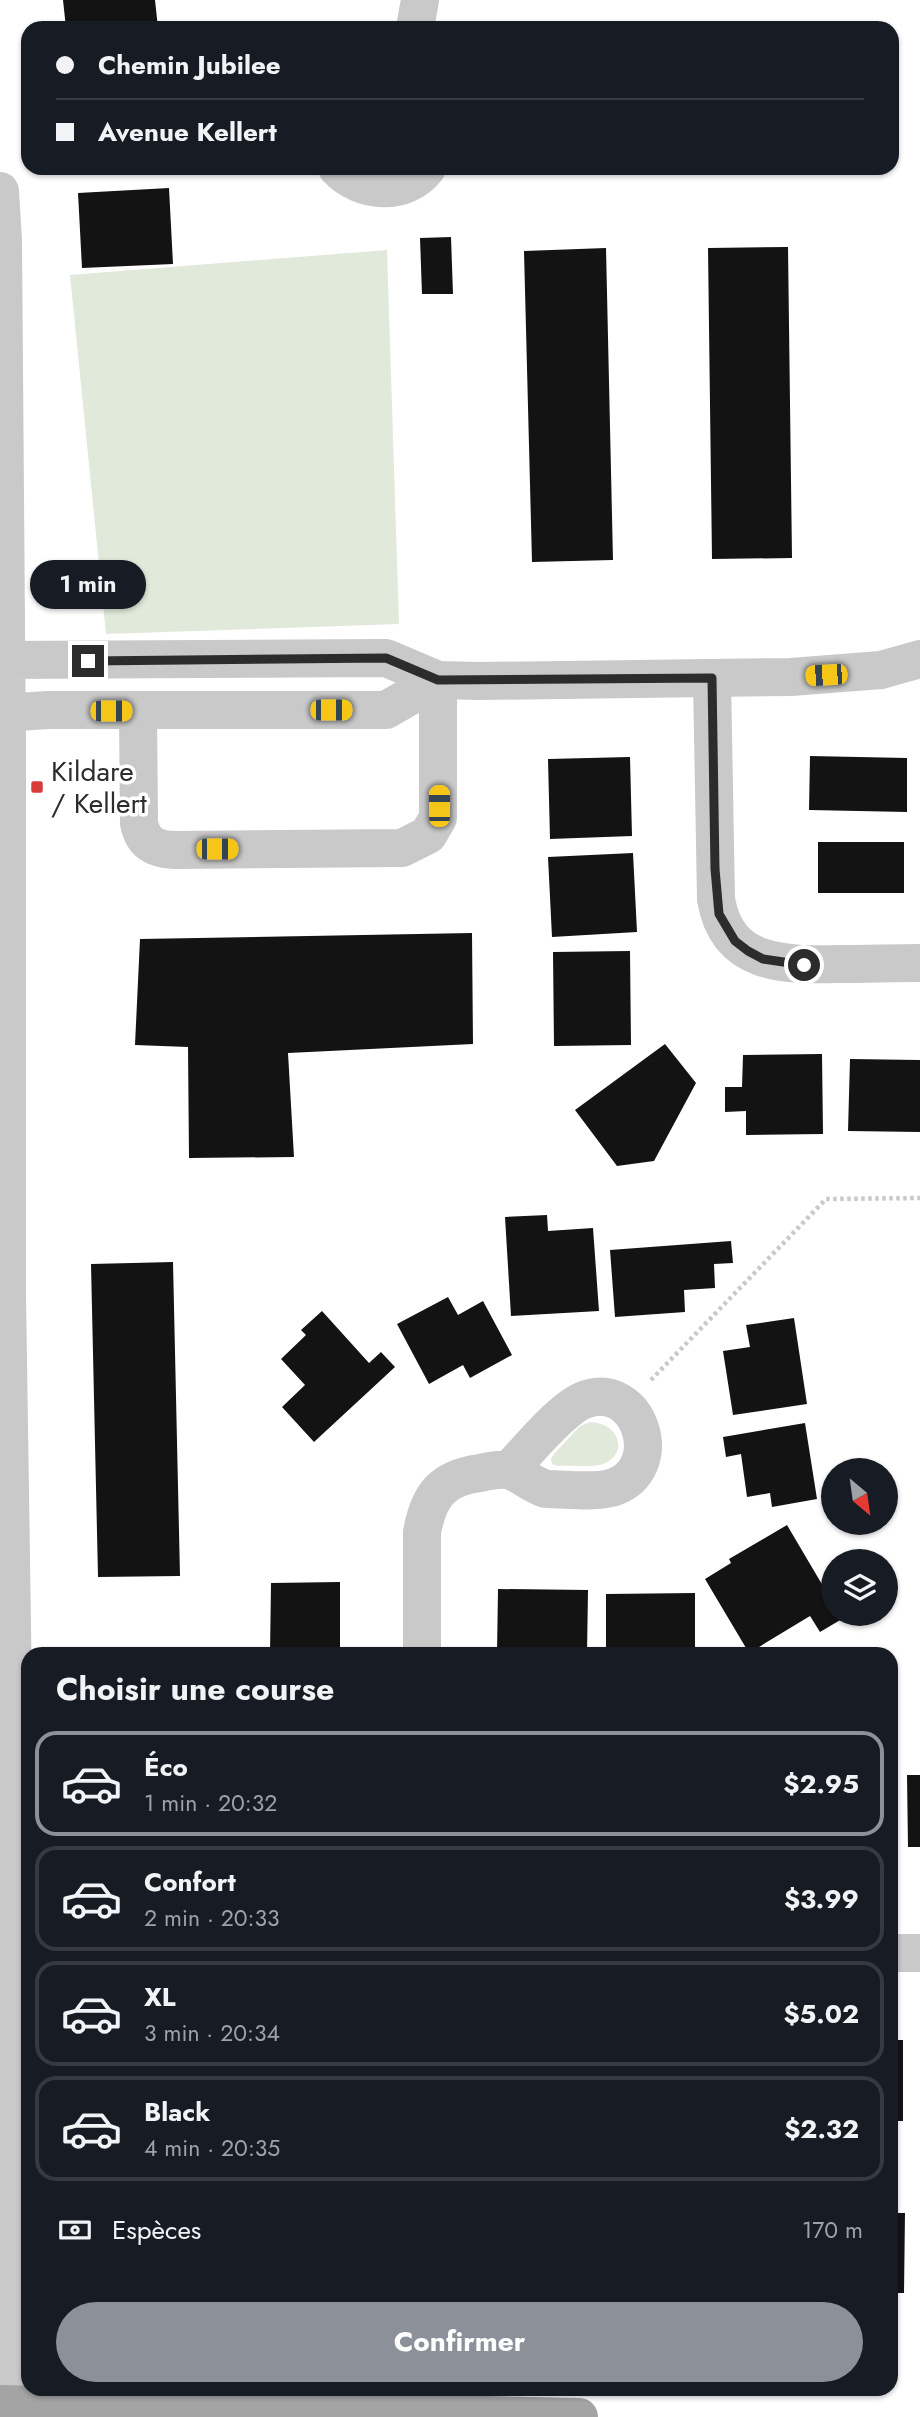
<!DOCTYPE html>
<html lang="fr">
<head>
<meta charset="utf-8">
<style>
  body { margin:0; font-family:Jost,sans-serif; background:#242831; color:#f1f3f6; height:100vh; display:flex; flex-direction:column; font-size:26px; white-space:nowrap }
  * { box-sizing:border-box; margin:0 }
  p { font-size:23px; color:#9ea1a6 }
  .icon { flex:none; width:38px; height:38px; fill:none; stroke:currentColor; stroke-width:2; stroke-linecap:round; stroke-linejoin:round }
  .map { position:relative; flex:1; overflow:hidden }
  .sheet { position:absolute; left:21px; top:1647px; width:877px; height:749px; display:flex; flex-direction:column; background:#171b24; border-radius:21px; box-shadow:0 2px 5px #0004 }
  .sheet>* { flex:none }
  .hud { position:absolute; left:21px; top:21px; width:878px; height:154px; border-radius:21px; box-shadow:0 2px 5px #0004; display:grid; align-content:center; height:154px; padding:0 35px; background:#171b24 }
  .needle { width:46px; rotate:151deg }
  .fabs { position:absolute; left:821px; top:1458px; display:grid; gap:14px }
  .fabs a { display:grid; place-items:center; width:77px; height:77px; border-radius:50%; background:#171b24; box-shadow:0 2px 5px #0004; font-size:35px }
  .end { position:absolute; width:32px; height:32px; margin:-16px; border:9px solid #2c2c2c; background:#fff; box-shadow:0 0 0 4px #fff }
  .from { border-radius:50% }
  .bubble { position:absolute; height:49px; border-radius:24px; background:#171b24; box-shadow:0 2px 5px #0004; font-size:23px; font-weight:700; line-height:49px; text-align:center }
  .car { position:absolute; width:21px; height:42px; margin:-21px -10px; border-radius:9px; box-shadow:0 0 5px 2px #0007; background:linear-gradient(#f5c518 24%,#345 0 40%,#f5c518 0 76%,#345 0 86%,#f5c518 0) }
  .hud b { display:flex; align-items:center; gap:24px; height:66px; font-size:26px }
  .hud b+b { border-top:2px solid #363941 }
  .hud i { width:18px; height:18px; background:#f1f3f6 }
  ul { padding:0; list-style:none }
  li { display:flex; align-items:center; gap:21px; height:105px; margin:0 14px 10px; padding:0 21px; border:4px solid #363941; border-radius:21px }
  li div { flex:1 }
  li b { display:block; font-size:26px }
  li em { font-style:normal; font-weight:700 }
  li.selected { border-color:#8c9099 }
  li>.icon { width:63px; height:63px; stroke-width:1.5 }
  h2 { padding:0 35px; font-size:32px; line-height:84px }
  .pay { display:flex; align-items:center; gap:18px; height:77px; padding:0 35px; font-size:26px }
  .pay p { margin-inline-start:auto }
  .button { display:flex; gap:14px; margin-top:auto; padding:14px 35px }
  .button a { flex:1; height:80px; border-radius:42px; background:#8c9099; color:#fff; font-size:28px; font-weight:700; line-height:80px; text-align:center }
  .map>svg:first-child { display:block }
  .green { fill:#e1e9db }
  .building { fill:#131313 }
  .lines { fill:none; stroke-linecap:round; stroke-linejoin:round }
  .path { stroke:#c9c9c9; stroke-width:4.5; stroke-dasharray:3.5 3.5; stroke-linecap:butt }
  .minor { stroke:#c9c9c9; stroke-width:38 }
  .major { stroke:#a4a4a4; stroke-width:38 }
  .route { stroke:#2c2c2c; stroke-width:9 }
  .poi-dot { fill:#d73b3a; stroke:#fff; stroke-width:2.5 }
  .labels { text-anchor:middle; dominant-baseline:central; stroke-width:7; stroke-linejoin:round; paint-order:stroke }
  .poi-label { font-size:28px; fill:#2c2c2c; stroke:#fff; text-anchor:start }
</style>
</head>
<body>
<div class="map">
<svg width="920" height="2417" viewBox="0 0 920 2417">
  <rect width="100%" height="100%" fill="#fff"/>
  <path class="green" d="M387,250L399,624L106,634L70,275Z
    M590,1422C621,1423 628,1455 603,1464C590,1468 571,1465 558,1466L552,1464L551,1459L554,1454L580,1426Z"/>
  <path class="building" d="M63,0H155L158,28H66Z
    M169,188L173,264L82,268L78,193Z
    M451,237L453,294H422L420,238Z
    M788,247L792,558L712,559L708,248Z
    M606,248L613,560L532,562L524,251Z
    M810,756L907,758V812L809,810Z
    M630,757L632,836L550,839L548,759Z
    M818,842H904V893H818Z
    M633,853L637,932L552,937L548,857Z
    M472,933L473,1044L288,1053L294,1157L189,1158L188,1047L135,1045L140,939Z
    M630,951L631,1045L554,1046L553,952Z
    M665,1044L696,1083L654,1161L617,1166L575,1110Z
    M822,1054L823,1134L746,1135V1111L725,1112V1087H742L743,1055Z
    M850,1059L920,1060V1132L848,1131Z
    M547,1215L548,1231L593,1228L599,1311L511,1316L505,1217Z
    M731,1241L733,1263L714,1264L715,1288L684,1290L685,1312L615,1317L610,1250Z
    M173,1262L180,1576L98,1577L91,1264Z
    M448,1297L458,1315L483,1301L512,1355L470,1378L463,1365L429,1384L397,1324Z
    M322,1311L369,1363L381,1352L395,1367L314,1442L282,1407L305,1385L281,1359L306,1335L301,1330Z
    M794,1318L807,1404L733,1415L723,1351L750,1347L746,1325Z
    M805,1423L817,1499L772,1507L770,1493L747,1497L741,1454L726,1457L723,1437Z
    M787,1525L833,1603V1614H839L842,1619L820,1632L810,1616L749,1653L705,1579L731,1563L729,1559Z
    M340,1582V1654H270L271,1583Z
    M498,1589L588,1590L587,1654H497Z
    M695,1593V1654H606V1594Z
    M907,1775H920V1847H908Z
    M891,2040H903V2121H891Z
    M891,2213H905L904,2293H891Z"/>
  <g class="lines">
    <path class="path" d="M651,1380L826,1199L920,1198"/>
    <path class="minor" d="M415,28L420,0
      M337,168C360,193 405,197 427,168
      M0,191L3,241L7,751V1294L18,2021L19,2404L15,2417
      M0,660L386,658L438,680L479,681L791,677L881,670L920,659
      M712,678L716,899C727,966 784,965 839,964C866,964 893,963 920,963
      M138,711L139,823C143,843 154,849 174,850L402,848L428,835L438,818V680
      M0,713L48,710H386L438,680
      M422,1654V1532C429,1495 442,1478 480,1473C488,1471 499,1469 507,1470C517,1471 532,1485 546,1489C566,1489 592,1493 611,1488C670,1470 639,1378 584,1400C562,1408 527,1452 509,1470
      M891,1953H920"/>
    <path class="major" d="M0,2404L579,2417"/>
  </g>
  <g class="lines">
    <path class="route" d="M88,661L386,658L438,680L712,678L715,869L719,914L735,941L748,951L763,959L804,965"/>
  </g>
  <rect class="poi-dot" x="30" y="780" width="14" height="14" rx="3.5"/>
  <g class="labels">
    <g class="poi-label">
      <text x="51" y="771">Kildare<tspan x="51" dy="32">/ Kellert</tspan></text>
    </g>
  </g>
</svg>
<div class="fabs">
<a><svg class="needle" viewBox="-14 -14 28 28"><path d="M0-13l5 13h-10z" fill="#e53935"/><path d="M0 13l5-13h-10z" fill="#9ea1a6"/></svg></a>
<a><svg class="icon" aria-label="layers" viewBox="0 0 24 24"><path d="M12 4l9 5-9 5-9-5zM3 14l9 5 9-5"/></svg></a>
</div>
<i class="end from" style="left:804px;top:965px"></i>
<i class="end" style="left:88px;top:661px"></i>
<div class="bubble" style="left:30px;top:560px;width:116px">1 min</div>
<i class="car" style="left:826px;top:675px;rotate:267deg"></i>
<i class="car" style="left:331px;top:710px;rotate:90deg"></i>
<i class="car" style="left:111px;top:711px;rotate:90deg"></i>
<i class="car" style="left:439px;top:806px;rotate:0deg"></i>
<i class="car" style="left:217px;top:849px;rotate:90deg"></i>
<div class="hud">
<b><i class="from"></i>Chemin Jubilee</b>
<b><i></i>Avenue Kellert</b>
</div>
<section class="sheet">
<h2>Choisir une course</h2>
<ul>
<li class="selected"><svg class="icon" aria-label="car" viewBox="0 0 24 24"><path d="M5 17H2v-5l4-1 3-4h7l3 4 3 1v5h-3M9 17h6M6 11h13"/><circle cx="7" cy="17" r="2"/><circle cx="17" cy="17" r="2"/></svg><div><b>Éco</b><p>1 min · 20:32</p></div><em>$2.95</em></li>
<li><svg class="icon" aria-label="car" viewBox="0 0 24 24"><path d="M5 17H2v-5l4-1 3-4h7l3 4 3 1v5h-3M9 17h6M6 11h13"/><circle cx="7" cy="17" r="2"/><circle cx="17" cy="17" r="2"/></svg><div><b>Confort</b><p>2 min · 20:33</p></div><em>$3.99</em></li>
<li><svg class="icon" aria-label="car" viewBox="0 0 24 24"><path d="M5 17H2v-5l4-1 3-4h7l3 4 3 1v5h-3M9 17h6M6 11h13"/><circle cx="7" cy="17" r="2"/><circle cx="17" cy="17" r="2"/></svg><div><b>XL</b><p>3 min · 20:34</p></div><em>$5.02</em></li>
<li><svg class="icon" aria-label="car" viewBox="0 0 24 24"><path d="M5 17H2v-5l4-1 3-4h7l3 4 3 1v5h-3M9 17h6M6 11h13"/><circle cx="7" cy="17" r="2"/><circle cx="17" cy="17" r="2"/></svg><div><b>Black</b><p>4 min · 20:35</p></div><em>$2.32</em></li>
</ul>
<div class="pay"><svg class="icon" aria-label="cash" viewBox="0 0 24 24"><path d="M3 7h18v10H3z"/><circle cx="12" cy="12" r="2"/></svg>Espèces<p>170 m</p></div>
<div class="button"><a>Confirmer</a></div>
</section>
</div>
</body>
</html>
